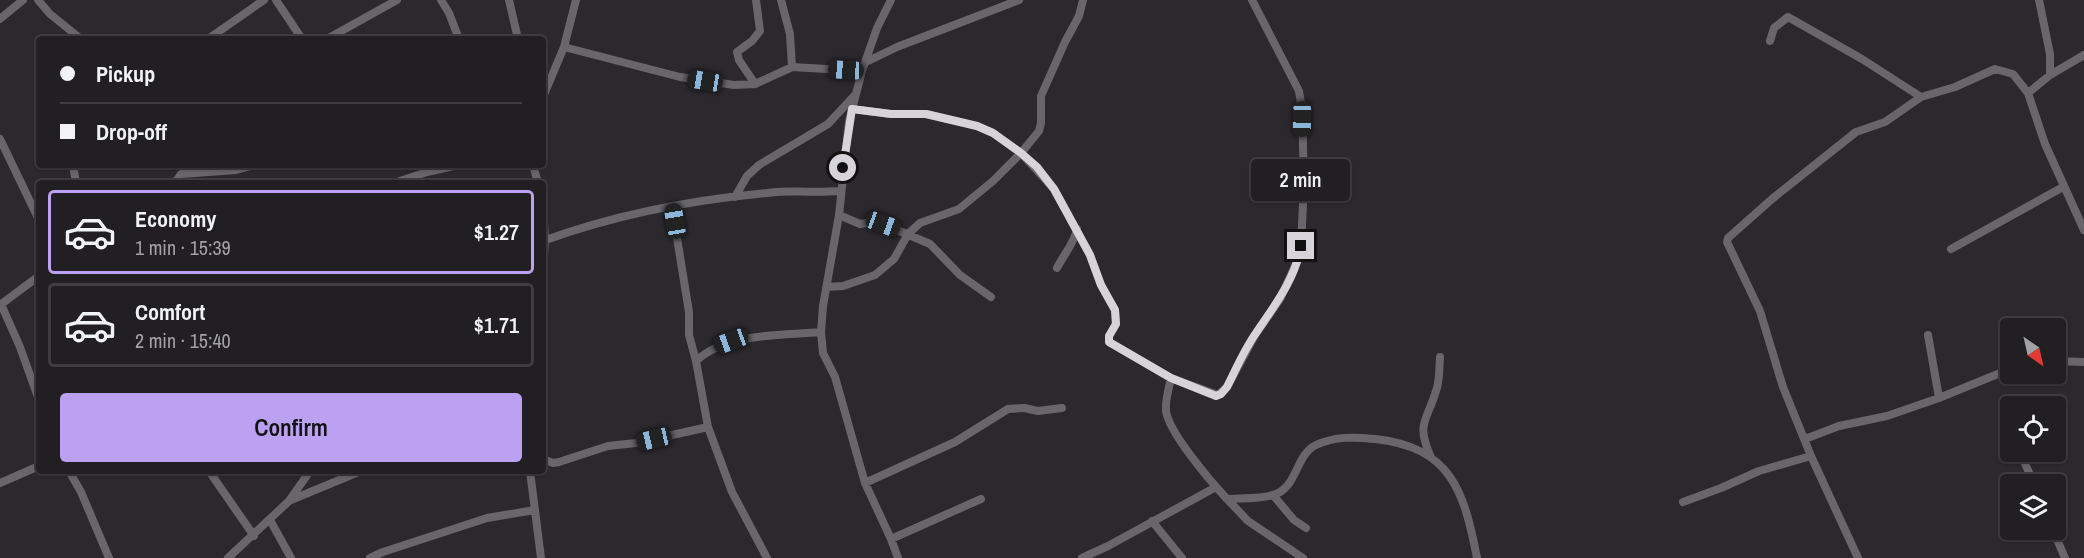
<!DOCTYPE html>
<html lang="en">
<head>
<meta charset="utf-8">
<style>
  body { margin:0; font-family:"Archivo Narrow",sans-serif; background:#29272a; color:#f1f3f6; height:100vh; display:flex; flex-direction:column; font-size:22px; white-space:nowrap }
  * { box-sizing:border-box; margin:0 }
  p { font-size:20px; color:#a2a2a5 }
  .icon { flex:none; width:33px; height:33px; fill:none; stroke:currentColor; stroke-width:2; stroke-linecap:round; stroke-linejoin:round }
  .map { position:relative; flex:1; overflow:hidden }
  .sheet { position:absolute; left:36px; top:180px; width:510px; height:294px; display:flex; flex-direction:column; background:#211f22; border-radius:6px; box-shadow:0 2px 4px #0004,0 0 0 2px #3e3d40 }
  .sheet>* { flex:none }
  .hud { position:absolute; left:36px; top:36px; width:510px; height:132px; border-radius:6px; box-shadow:0 2px 4px #0004,0 0 0 2px #3e3d40; display:grid; align-content:center; height:132px; padding:0 24px; background:#211f22 }
  .needle { width:39px; rotate:146deg }
  .buttons { position:absolute; left:2000px; top:318px; display:grid; gap:12px }
  .buttons a { display:grid; place-items:center; width:66px; height:66px; border-radius:6px; background:#211f22; box-shadow:0 2px 4px #0004,0 0 0 2px #3e3d40; font-size:30px }
  .end { position:absolute; width:27px; height:27px; margin:-14px; border:8px solid #d6d4d8; background:#111; box-shadow:0 0 0 3px #111 }
  .from { border-radius:50% }
  .bubble { position:absolute; height:42px; border-radius:6px; background:#211f22; box-shadow:0 2px 4px #0004,0 0 0 2px #3e3d40; font-size:20px; font-weight:600; line-height:42px; text-align:center }
  .car { position:absolute; width:18px; height:36px; margin:-18px -9px; border-radius:8px; box-shadow:0 0 4px 2px #0007; background:linear-gradient(#222 24%,#8ab4d8 0 40%,#222 0 76%,#8ab4d8 0 86%,#222 0) }
  .hud b { display:flex; align-items:center; gap:21px; height:57px; font-size:22px }
  .hud b+b { border-top:2px solid #3e3d40 }
  .hud i { width:15px; height:15px; background:#f1f3f6 }
  ul { padding:10px 0 0; list-style:none }
  li { display:flex; align-items:center; gap:18px; height:84px; margin:0 12px 9px; padding:0 12px; border:3px solid #3e3d40; border-radius:6px }
  li div { flex:1 }
  li b { display:block; font-size:22px }
  li em { font-style:normal; font-weight:600 }
  li.selected { border-color:#bca0f2 }
  li>.icon { width:54px; height:54px; stroke-width:1.5 }
  .action { display:flex; gap:12px; margin-top:auto; padding:12px 24px }
  .action a { flex:1; height:69px; border-radius:6px; background:#bca0f2; color:#111; font-size:24px; font-weight:600; line-height:69px; text-align:center }
  .map>svg:first-child { display:block }
  .lines { fill:none; stroke-linecap:round; stroke-linejoin:round }
  .street { stroke:#68656b; stroke-width:8 }
  .route { stroke:#d6d4d8; stroke-width:8 }
</style>
</head>
<body>
<div class="map">
<svg width="2084" height="558" viewBox="0 0 2084 558">
  <rect width="100%" height="100%" fill="#2c292e"/>
  <g class="lines">
    <path class="street" d="M38,0L50,14L81,39
      M276,0L302,39
      M441,0L449,13L459,39
      M509,0L518,39
      M781,0L790,34L792,67
      M891,0L877,28L862,71L849,121L839,215L823,306L821,332L823,353L835,377L865,483L891,539L898,558
      M2039,0L2050,54V75
      M0,19L23,0
      M208,39L264,0
      M327,39L397,0
      M1770,41L1774,28L1788,17L1862,59L1921,97
      M564,47L680,77L734,85L755,84L792,67L862,71
      M866,62L897,47L1019,0
      M755,84L739,60L737,52L752,41L760,31L756,0
      M2028,93L2050,75L2084,55
      M543,97L564,47L576,0
      M852,109L891,114H926L977,126L993,133L1021,153L1054,189L1090,255L1101,285L1115,310L1116,324L1109,336V342L1171,378L1218,395L1227,387L1255,335L1280,299L1299,257L1301,246L1304,183L1302,109L1299,91L1252,0
      M0,139L39,220
      M73,165L76,183
      M533,165L538,183
      M175,183L181,174L236,170L255,165
      M394,183L427,172L458,165
      M735,197L747,176L759,165L828,124L855,95
      M543,206L545,240L543,270
      M672,207L689,312V335L696,361
      M839,215L860,224L875,222L883,224L930,244L960,275L991,297
      M543,241C614,215 692,200 767,193C791,190 816,193 840,191
      M1951,249L2063,187
      M1057,268C1064,254 1074,244 1077,229
      M827,287L843,286L875,275L894,259L908,234L920,223L959,209L993,181L1021,153L1039,131L1041,123V96L1065,42L1079,16L1083,0
      M1,304L20,347L39,400
      M0,305L39,276
      M1928,335L1939,398
      M2055,361L2084,362
      M1171,378C1169,388 1165,400 1166,411C1169,433 1211,482 1227,499C1241,498 1259,499 1273,495C1298,488 1295,455 1316,445C1335,436 1355,437 1375,439C1451,447 1464,491 1477,558
      M1805,439L1839,426L1887,416L1939,398L2010,369
      M1430,455C1416,423 1427,421 1436,391C1440,381 1439,368 1440,357
      M543,459L553,463L559,462L608,446L636,443L708,427
      M2023,459L2034,484
      M69,471L81,492L109,558
      M209,471L254,536
      M530,471L541,558
      M0,483L39,466
      M865,483L955,442L1008,409L1024,408L1038,411L1062,408
      M1273,495L1294,520L1306,528
      M1227,499L1248,521L1303,558
      M291,500L361,471
      M1683,502L1721,488L1759,471L1811,456
      M270,520L291,558
      M1152,521L1182,558
      M2053,530L2065,558
      M891,539L981,499
      M228,558L289,501L310,471
      M370,558L383,552L487,518L535,510
      M767,558L732,492L708,427L696,361C728,332 780,336 821,332
      M1082,558L1108,546L1216,487
      M1858,558L1811,456L1783,387L1760,311L1727,242L1728,238L1772,199L1856,132L1885,122L1921,97L1955,87L1995,69L2013,74L2028,93L2045,144L2084,230"/>
  </g>
  <g class="lines">
    <path class="route" d="M843,168L852,109L891,114H926L977,126L993,133L1021,153L1037,167L1054,189L1090,255L1101,285L1115,310L1116,324L1109,336V342L1171,378L1216,396L1221,394L1227,387C1236,369 1244,350 1256,333C1274,306 1295,280 1301,246"/>
  </g>
</svg>
<div class="buttons">
<a><svg class="needle" viewBox="-14 -14 28 28"><path d="M0-13l5 13h-10z" fill="#e53935"/><path d="M0 13l5-13h-10z" fill="#a2a2a5"/></svg></a>
<a><svg class="icon" aria-label="locate" viewBox="0 0 24 24"><circle cx="12" cy="12" r="6"/><path d="M12 2v4M12 18v4M2 12h4M18 12h4"/></svg></a>
<a><svg class="icon" aria-label="layers" viewBox="0 0 24 24"><path d="M12 4l9 5-9 5-9-5zM3 14l9 5 9-5"/></svg></a>
</div>
<i class="end from" style="left:843px;top:168px"></i>
<i class="end" style="left:1301px;top:246px"></i>
<div class="bubble" style="left:1251px;top:159px;width:99px">2 min</div>
<i class="car" style="left:846px;top:70px;rotate:273deg"></i>
<i class="car" style="left:705px;top:81px;rotate:279deg"></i>
<i class="car" style="left:1302px;top:119px;rotate:181deg"></i>
<i class="car" style="left:675px;top:221px;rotate:350deg"></i>
<i class="car" style="left:883px;top:224px;rotate:110deg"></i>
<i class="car" style="left:731px;top:341px;rotate:250deg"></i>
<i class="car" style="left:654px;top:439px;rotate:257deg"></i>
<div class="hud">
<b><i class="from"></i>Pickup</b>
<b><i></i>Drop-off</b>
</div>
<section class="sheet">
<ul>
<li class="selected"><svg class="icon" aria-label="car" viewBox="0 0 24 24"><path d="M5 17H2v-5l4-1 3-4h7l3 4 3 1v5h-3M9 17h6M6 11h13"/><circle cx="7" cy="17" r="2"/><circle cx="17" cy="17" r="2"/></svg><div><b>Economy</b><p>1 min · 15:39</p></div><em>$1.27</em></li>
<li><svg class="icon" aria-label="car" viewBox="0 0 24 24"><path d="M5 17H2v-5l4-1 3-4h7l3 4 3 1v5h-3M9 17h6M6 11h13"/><circle cx="7" cy="17" r="2"/><circle cx="17" cy="17" r="2"/></svg><div><b>Comfort</b><p>2 min · 15:40</p></div><em>$1.71</em></li>
</ul>
<div class="action"><a>Confirm</a></div>
</section>
</div>
</body>
</html>
